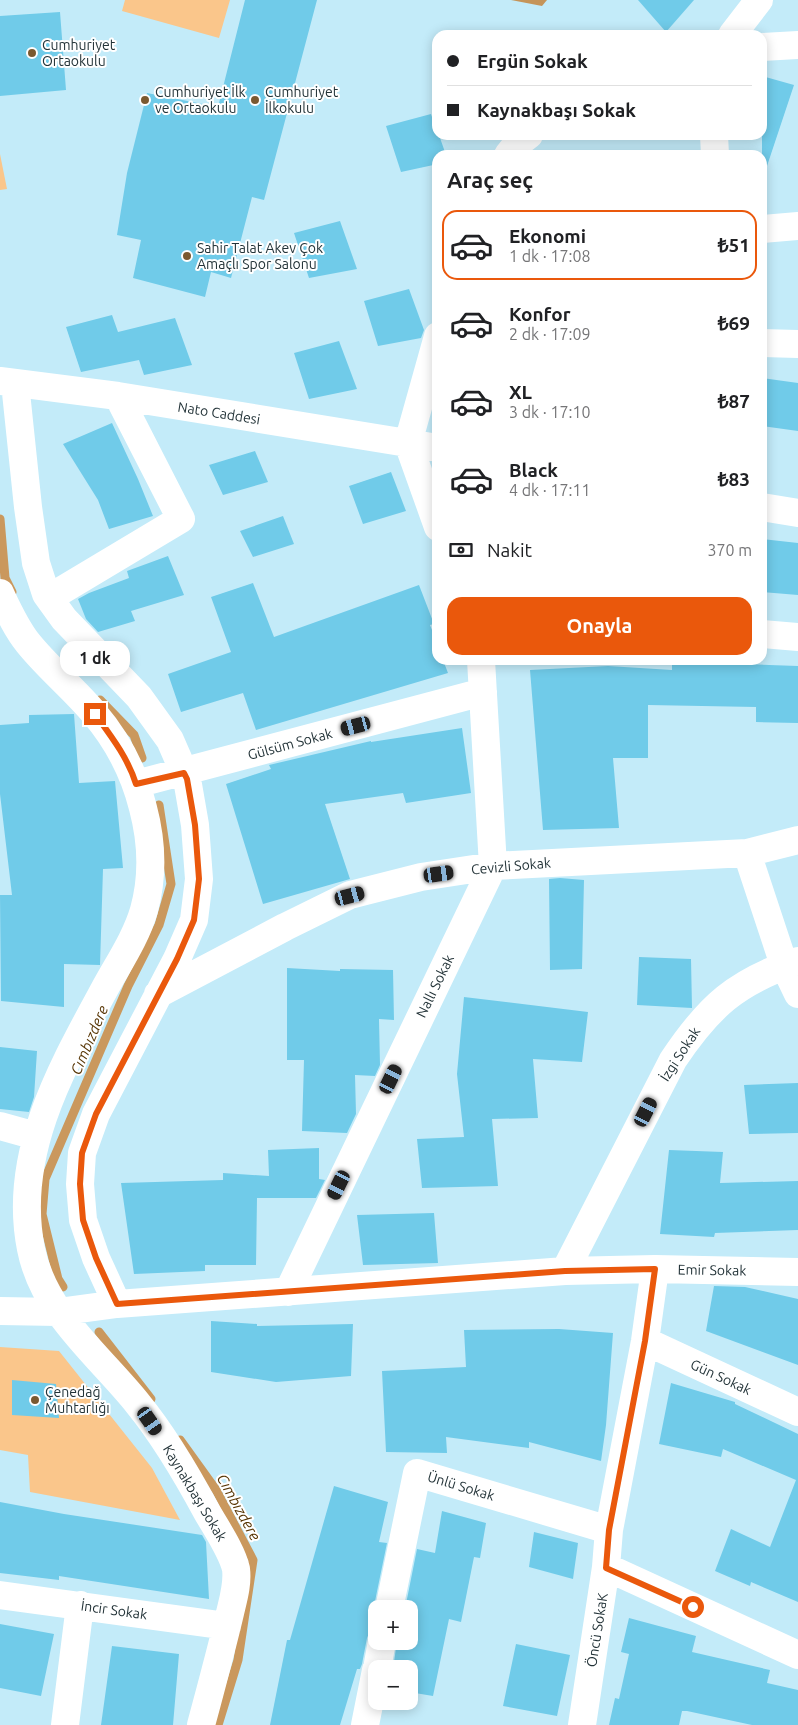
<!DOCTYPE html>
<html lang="tr">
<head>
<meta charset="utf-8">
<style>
  body { margin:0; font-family:Ubuntu,sans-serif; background:#f6f6f6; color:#202124; height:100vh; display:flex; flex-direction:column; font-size:19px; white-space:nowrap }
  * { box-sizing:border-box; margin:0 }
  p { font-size:16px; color:#757577 }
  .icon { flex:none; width:28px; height:28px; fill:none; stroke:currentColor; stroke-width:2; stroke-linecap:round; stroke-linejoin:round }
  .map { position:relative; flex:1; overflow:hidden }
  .drawer { position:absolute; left:432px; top:150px; width:335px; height:515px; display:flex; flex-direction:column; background:#fff; border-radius:15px; box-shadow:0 2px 12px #0003 }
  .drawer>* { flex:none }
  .banner { position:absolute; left:432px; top:30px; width:335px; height:110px; border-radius:15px; box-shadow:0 2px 12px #0003; display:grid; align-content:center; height:110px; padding:0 15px; background:#fff }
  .tools { position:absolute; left:368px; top:1600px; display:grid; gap:10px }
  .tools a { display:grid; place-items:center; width:50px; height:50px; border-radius:10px; background:#fff; box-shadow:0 2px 12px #0003; font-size:25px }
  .end { position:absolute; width:22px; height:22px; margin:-11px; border:6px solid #ea580c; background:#fff; box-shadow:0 0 0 2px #fff }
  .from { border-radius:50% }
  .bubble { position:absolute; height:35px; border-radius:15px; background:#fff; box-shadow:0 2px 12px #0003; font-size:16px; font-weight:600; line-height:35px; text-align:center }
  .car { position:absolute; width:15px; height:30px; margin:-15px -8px; border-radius:6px; box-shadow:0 0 4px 1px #0007; background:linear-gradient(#222 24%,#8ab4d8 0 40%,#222 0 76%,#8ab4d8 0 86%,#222 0) }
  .banner b { display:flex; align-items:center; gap:18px; height:48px; font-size:19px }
  .banner b+b { border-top:1px solid #e0e0e0 }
  .banner i { width:12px; height:12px; background:#202124 }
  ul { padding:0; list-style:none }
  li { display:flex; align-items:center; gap:15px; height:70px; margin:0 10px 8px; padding:0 5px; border:2px solid transparent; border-radius:15px }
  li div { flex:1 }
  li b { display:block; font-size:19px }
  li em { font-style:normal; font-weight:600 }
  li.on { border-color:#ea580c }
  li>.icon { width:45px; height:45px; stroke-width:1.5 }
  h2 { padding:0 15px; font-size:22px; line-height:60px }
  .pay { display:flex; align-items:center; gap:12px; height:55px; padding:0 15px; font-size:19px }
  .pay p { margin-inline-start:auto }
  .primary-button { display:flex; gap:10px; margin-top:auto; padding:10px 15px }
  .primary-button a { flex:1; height:58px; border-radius:15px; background:#ea580c; color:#fff; font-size:20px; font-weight:600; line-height:58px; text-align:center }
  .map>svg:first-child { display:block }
  .green { fill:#fac68b }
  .forest { fill:#c59459 }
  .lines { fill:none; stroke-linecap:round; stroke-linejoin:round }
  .stream { stroke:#ca985d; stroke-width:9 }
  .building { fill:#70cbe9 }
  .minor { stroke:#fff; stroke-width:28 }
  .route { stroke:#ea580c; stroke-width:6 }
  .poi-dot { fill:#7a5930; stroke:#fff; stroke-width:2 }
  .labels { text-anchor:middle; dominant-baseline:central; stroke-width:4; stroke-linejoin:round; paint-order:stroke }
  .poi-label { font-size:14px; fill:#233338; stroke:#fff; text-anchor:start }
  .street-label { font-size:14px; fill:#233338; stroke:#fff }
  .water-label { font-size:15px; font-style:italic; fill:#573504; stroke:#fff }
</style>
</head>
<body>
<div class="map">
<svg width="798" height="1725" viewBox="0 0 798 1725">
  <rect width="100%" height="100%" fill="#c3ebf9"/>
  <path class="green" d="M125,0H230L219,38L122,11Z
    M0,154L7,189L0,190Z
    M0,1347L59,1351L152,1468L180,1520L30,1492L28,1455L0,1450Z"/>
  <path class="forest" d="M511,0H547L542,6Z"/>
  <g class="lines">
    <path class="stream" d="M0,519L5,578L12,592
      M100,700L134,735L142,758
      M63,1287L58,1279L42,1214L45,1179L128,986L159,925L171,884L159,805
      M99,1332L151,1399
      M180,1440L216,1490L253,1560L238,1660L218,1725"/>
  </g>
  <path class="building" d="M245,0H317L264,200L252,197L231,278L211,272L205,297L133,278L141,240L117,235L127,173L147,93L218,107Z
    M638,0H694L666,32Z
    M60,12L66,90L0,96V16Z
    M762,76L794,85L767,166L762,165Z
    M431,114L438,135H439L446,155H438V164L401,172L386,126Z
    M340,221L357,269L309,278L294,233Z
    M409,289L424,330L421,338L378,346L364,301Z
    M112,315L118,332L175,318L192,365L144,375L139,360L81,372L66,327Z
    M339,341L357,389L309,399L294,353Z
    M762,378L798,383V431L762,426Z
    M112,423L138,479L153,516L109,529L98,500L63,444Z
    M255,451L268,482L223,495L209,465Z
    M391,472L406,511L363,524L349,486Z
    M283,516L294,544L253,557L240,531Z
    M762,539L798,543V595L762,592Z
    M168,556L184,595L131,611L135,621L98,632L86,619L78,599L89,593L129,578L127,571Z
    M253,583L274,637L419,585L434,624L430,625L438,645V660H443L448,673L256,730L243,693L181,712L168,674L231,652L211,597Z
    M672,660H717V663L798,666V723L756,722V707L648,705V758H613L619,828L543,830L530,670L608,666L672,670Z
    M74,714L79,783L115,781L123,868L103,869L100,965L64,964V1007L1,1001L0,895H12L0,794V725L29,723V715Z
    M462,728L471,793L406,803L403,793L325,804L350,879L263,904L226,784L271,769L269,765L371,741V742Z
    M560,878L584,880L582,969L550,970L549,879Z
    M639,957L691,959L692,1008L637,1005Z
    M287,968L340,971V969L393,970L394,1020L379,1019L380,1065L375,1076L355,1075L356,1114L347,1133L302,1131L304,1060H287Z
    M464,997L588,1012L582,1062L533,1059L538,1118L492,1119L498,1186L422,1188L417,1139L464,1137L457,1074Z
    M0,1047L37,1051L34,1097L29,1112L0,1109Z
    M798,1083V1133L749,1134L744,1085Z
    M319,1148V1179L325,1180L316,1198H257L256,1265H205V1271L134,1274L121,1183L223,1180V1173L269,1176L268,1150Z
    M669,1150L723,1152L720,1183L798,1181V1230L715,1233L714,1237L660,1234Z
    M434,1213L438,1263L363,1265L357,1215Z
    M714,1286L745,1287L798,1299V1365L706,1331Z
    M211,1321L257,1324V1326L353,1324L351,1376L276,1382L211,1372Z
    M559,1329L613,1333L606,1425L601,1461L529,1442V1448L446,1437L447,1453L386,1452L382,1371L466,1367L464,1330Z
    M12,1380L56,1384L59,1418L12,1415Z
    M671,1383L735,1402V1404L798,1434V1602L751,1582L750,1586L715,1571L731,1529L770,1547L796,1480L723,1449L721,1457L659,1444Z
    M334,1486L388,1502L379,1542L387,1543L374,1606L376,1627L370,1631L367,1638L362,1664L360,1669H357L340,1725H270L287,1640H290Z
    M0,1502L64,1514L202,1535L206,1542L209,1599L59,1576V1580L0,1573Z
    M442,1511L486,1523L480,1558L474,1557L461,1622L449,1619L433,1696L409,1692V1669H393L397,1641H409V1609H405L417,1549L435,1553Z
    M534,1532L578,1543L573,1579L529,1567Z
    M629,1618L696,1636L692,1652L770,1670L767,1683L798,1690V1725H752L687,1711H682L679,1725H609L615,1698L619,1699L629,1654L621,1652Z
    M0,1624L54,1634L41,1696L0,1688Z
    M516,1644L570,1655L557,1716L503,1706Z
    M112,1646L179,1654L173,1725H101Z"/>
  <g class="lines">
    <path class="minor" d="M732,35L759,0
      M762,47L798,45
      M714,135L715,155
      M508,155L516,145L529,135
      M762,229L798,226
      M438,336L408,443L438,527
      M762,343L798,344
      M0,381L118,396L438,448
      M15,383L28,507L36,563L46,594L64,619L139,697L170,740L187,779L195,825L199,879L194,920L177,959L96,1114L82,1153L80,1184L83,1220L96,1258L117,1304
      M762,507L798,513
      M0,593C8,610 16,628 28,643C48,668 73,688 94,713C118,741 134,772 143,808C152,842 153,877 144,910C136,938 118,964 104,990C61,1069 12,1155 31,1249C44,1314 99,1355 138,1404C165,1437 187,1475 207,1512C216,1528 232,1551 236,1569C238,1584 233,1600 230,1613C221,1651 211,1688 201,1725
      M49,598L181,519L118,396
      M762,634L798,637
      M136,784L483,692
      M747,853L784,965L798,994
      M158,994L285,927L350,895L421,877L493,866L747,853L798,840
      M0,1126L36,1136
      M565,1271L673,1060C709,1006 736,982 798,961
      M288,1292L493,866L481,660
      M0,1311L58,1312L117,1304L565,1271L655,1269L798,1272
      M645,1341L798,1412
      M606,1567L798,1655
      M0,1595L227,1626
      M389,1609L417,1473L609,1530
      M377,1669L382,1641
      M65,1725L80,1605
      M365,1725L376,1670
      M582,1725L606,1567L609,1530L645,1341L655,1269"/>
  </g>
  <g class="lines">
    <path class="route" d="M95,714C111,736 128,758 136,784L184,773L187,779L195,825L199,879L194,920L177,959L96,1114L82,1153L80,1184L83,1220L96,1258L117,1304L565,1271L655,1269L645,1341L609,1530L606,1568L693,1607"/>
  </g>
  <g class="poi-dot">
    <circle cx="32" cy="53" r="5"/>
    <circle cx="145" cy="100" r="5"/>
    <circle cx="255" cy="100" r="5"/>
    <circle cx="187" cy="256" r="5"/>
    <circle cx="35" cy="1400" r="5"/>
  </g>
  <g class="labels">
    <g class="poi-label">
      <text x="42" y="45">Cumhuriyet<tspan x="42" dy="16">Ortaokulu</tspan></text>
      <text x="155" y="92">Cumhuriyet İlk<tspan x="155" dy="16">ve Ortaokulu</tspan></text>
      <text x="265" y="92">Cumhuriyet<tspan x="265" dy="16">İlkokulu</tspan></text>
      <text x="197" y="248">Sahir Talat Akev Çok<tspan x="197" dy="16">Amaçlı Spor Salonu</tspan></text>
      <text x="45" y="1392">Çenedağ<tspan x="45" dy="16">Muhtarlığı</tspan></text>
    </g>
    <g class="street-label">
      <text transform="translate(219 413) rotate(9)">Nato Caddesi</text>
      <text transform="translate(290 744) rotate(-15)">Gülsüm Sokak</text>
      <text transform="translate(511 866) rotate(-5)">Cevizli Sokak</text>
      <text transform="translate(435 986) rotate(-64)">Nallı Sokak</text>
      <text transform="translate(680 1054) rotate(-57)">İzgi Sokak</text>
      <text transform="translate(712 1270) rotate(1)">Emir Sokak</text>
      <text transform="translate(721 1377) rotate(25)">Gün Sokak</text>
      <text transform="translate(461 1486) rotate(17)">Ünlü Sokak</text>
      <text transform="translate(195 1493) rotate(59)">Kaynakbaşı Sokak</text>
      <text transform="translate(114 1610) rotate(8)">İncir Sokak</text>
      <text transform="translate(597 1630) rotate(-81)">Öncü SokaK</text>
    </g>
    <g class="water-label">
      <text transform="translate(89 1040) rotate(-67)">Cımbızdere</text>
      <text transform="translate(239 1507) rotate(61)">Cımbızdere</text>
    </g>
  </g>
</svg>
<div class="tools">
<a>+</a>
<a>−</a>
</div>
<i class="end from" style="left:693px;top:1607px"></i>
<i class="end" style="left:95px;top:714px"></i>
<div class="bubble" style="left:60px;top:641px;width:70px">1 dk</div>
<i class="car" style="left:356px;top:726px;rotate:255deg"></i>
<i class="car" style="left:439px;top:874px;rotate:82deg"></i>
<i class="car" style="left:350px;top:896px;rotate:75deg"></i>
<i class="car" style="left:391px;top:1079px;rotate:26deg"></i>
<i class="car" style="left:646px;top:1112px;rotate:27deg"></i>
<i class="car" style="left:339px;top:1185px;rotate:206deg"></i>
<i class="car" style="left:150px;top:1421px;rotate:145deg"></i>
<div class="banner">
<b><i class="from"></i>Ergün Sokak</b>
<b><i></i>Kaynakbaşı Sokak</b>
</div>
<section class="drawer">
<h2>Araç seç</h2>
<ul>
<li class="on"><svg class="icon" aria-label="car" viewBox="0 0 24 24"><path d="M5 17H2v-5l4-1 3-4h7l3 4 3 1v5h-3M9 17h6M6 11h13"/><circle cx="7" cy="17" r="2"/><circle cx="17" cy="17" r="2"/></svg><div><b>Ekonomi</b><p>1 dk · 17:08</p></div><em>₺51</em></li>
<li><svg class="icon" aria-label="car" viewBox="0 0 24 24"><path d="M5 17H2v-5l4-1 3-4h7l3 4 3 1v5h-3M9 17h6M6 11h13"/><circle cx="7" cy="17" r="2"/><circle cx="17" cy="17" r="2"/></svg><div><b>Konfor</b><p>2 dk · 17:09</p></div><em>₺69</em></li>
<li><svg class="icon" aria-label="car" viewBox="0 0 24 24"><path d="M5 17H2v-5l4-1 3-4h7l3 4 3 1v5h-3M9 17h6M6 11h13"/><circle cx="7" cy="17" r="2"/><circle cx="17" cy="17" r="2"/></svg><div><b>XL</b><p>3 dk · 17:10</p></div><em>₺87</em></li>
<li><svg class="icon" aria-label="car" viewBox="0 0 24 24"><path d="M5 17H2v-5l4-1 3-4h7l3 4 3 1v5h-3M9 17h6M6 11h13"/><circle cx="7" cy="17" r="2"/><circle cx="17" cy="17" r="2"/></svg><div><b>Black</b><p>4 dk · 17:11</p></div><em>₺83</em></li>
</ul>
<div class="pay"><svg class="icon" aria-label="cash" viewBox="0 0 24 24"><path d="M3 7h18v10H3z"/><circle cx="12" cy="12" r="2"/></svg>Nakit<p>370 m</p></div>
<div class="primary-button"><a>Onayla</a></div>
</section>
</div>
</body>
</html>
